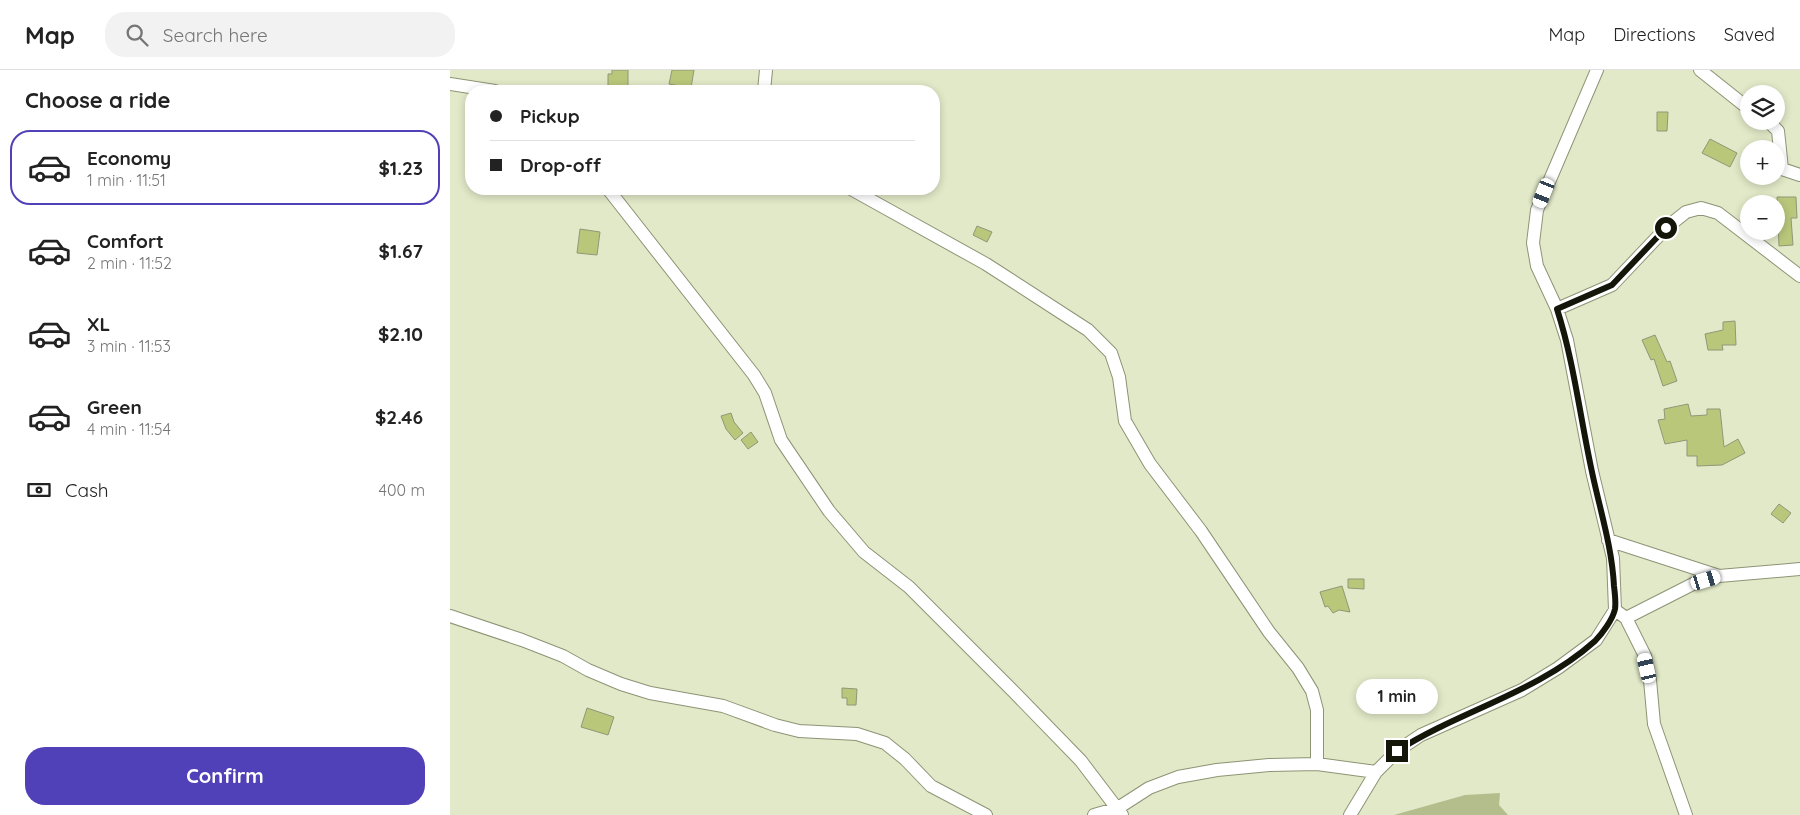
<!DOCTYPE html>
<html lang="en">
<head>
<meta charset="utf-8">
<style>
  body { margin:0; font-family:Quicksand,sans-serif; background:#f2f2f2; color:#222; height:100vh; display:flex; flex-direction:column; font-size:19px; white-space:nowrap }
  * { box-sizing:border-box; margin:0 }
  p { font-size:16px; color:#767676 }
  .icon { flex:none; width:28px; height:28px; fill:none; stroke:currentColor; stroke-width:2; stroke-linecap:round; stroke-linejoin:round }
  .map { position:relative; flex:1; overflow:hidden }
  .drawer { display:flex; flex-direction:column; background:#fff; width:450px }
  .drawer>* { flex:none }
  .top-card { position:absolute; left:15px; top:15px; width:475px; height:110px; border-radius:20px; box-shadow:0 2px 8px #0003; display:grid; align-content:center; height:110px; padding:0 25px; background:#fff }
  .fabs { position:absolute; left:1290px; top:15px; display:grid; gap:10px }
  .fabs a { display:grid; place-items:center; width:45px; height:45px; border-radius:50%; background:#fff; box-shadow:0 2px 8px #0003; font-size:25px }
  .end { position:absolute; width:22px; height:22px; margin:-11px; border:6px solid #14160a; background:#fff; box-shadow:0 0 0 2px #fff }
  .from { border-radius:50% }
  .bubble { position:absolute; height:35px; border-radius:18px; background:#fff; box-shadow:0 2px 8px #0003; font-size:16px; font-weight:700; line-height:35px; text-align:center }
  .car { position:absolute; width:15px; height:30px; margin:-15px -8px; border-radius:6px; box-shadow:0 0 4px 1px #0007; background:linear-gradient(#fff 24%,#345 0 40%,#fff 0 76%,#345 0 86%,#fff 0) }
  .top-card b { display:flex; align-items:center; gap:18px; height:48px; font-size:19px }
  .top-card b+b { border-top:1px solid #e0e0e0 }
  .top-card i { width:12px; height:12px; background:#222 }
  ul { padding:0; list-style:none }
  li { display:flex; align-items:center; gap:15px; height:75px; margin:0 10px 8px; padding:0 15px; border:2px solid transparent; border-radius:20px }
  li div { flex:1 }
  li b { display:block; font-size:19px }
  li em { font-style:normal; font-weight:700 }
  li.on { border-color:#5141b8 }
  li>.icon { width:45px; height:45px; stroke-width:1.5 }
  h2 { padding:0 25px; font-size:22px; line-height:60px }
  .pay { display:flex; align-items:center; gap:12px; height:55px; padding:0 25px; font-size:19px }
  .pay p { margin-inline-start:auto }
  .primary-button { display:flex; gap:10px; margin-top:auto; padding:10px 25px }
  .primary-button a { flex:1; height:58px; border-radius:20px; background:#5141b8; color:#fff; font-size:20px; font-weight:700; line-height:58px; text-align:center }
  header { display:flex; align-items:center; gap:30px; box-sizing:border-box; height:70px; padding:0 25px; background:#fff; border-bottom:1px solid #e0e0e0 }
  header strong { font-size:24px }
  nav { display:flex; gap:28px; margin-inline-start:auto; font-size:18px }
  .search { width:350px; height:45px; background:#f2f2f2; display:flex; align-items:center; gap:12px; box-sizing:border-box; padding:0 18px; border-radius:20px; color:#767676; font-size:19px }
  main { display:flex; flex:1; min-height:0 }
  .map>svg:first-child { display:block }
  .green { fill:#b4be8c }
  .building { fill:#b9c77b; stroke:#909778 }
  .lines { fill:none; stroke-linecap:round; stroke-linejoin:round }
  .minor-casing { stroke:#8d9475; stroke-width:14 }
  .minor { stroke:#fff; stroke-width:12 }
  .route { stroke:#14160a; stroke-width:6 }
</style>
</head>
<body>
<header>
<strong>Map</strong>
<div class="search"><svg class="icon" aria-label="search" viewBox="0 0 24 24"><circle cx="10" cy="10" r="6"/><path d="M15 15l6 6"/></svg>Search here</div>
<nav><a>Map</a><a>Directions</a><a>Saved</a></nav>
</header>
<main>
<section class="drawer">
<h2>Choose a ride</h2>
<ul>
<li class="on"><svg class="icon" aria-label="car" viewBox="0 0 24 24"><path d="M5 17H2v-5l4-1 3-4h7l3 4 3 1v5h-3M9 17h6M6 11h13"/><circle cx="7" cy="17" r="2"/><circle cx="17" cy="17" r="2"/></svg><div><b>Economy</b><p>1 min · 11:51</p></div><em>$1.23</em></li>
<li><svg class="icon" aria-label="car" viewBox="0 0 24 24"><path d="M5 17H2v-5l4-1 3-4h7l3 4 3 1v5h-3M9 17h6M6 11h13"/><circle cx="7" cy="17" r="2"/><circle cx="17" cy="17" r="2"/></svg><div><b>Comfort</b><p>2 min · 11:52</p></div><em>$1.67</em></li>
<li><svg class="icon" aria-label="car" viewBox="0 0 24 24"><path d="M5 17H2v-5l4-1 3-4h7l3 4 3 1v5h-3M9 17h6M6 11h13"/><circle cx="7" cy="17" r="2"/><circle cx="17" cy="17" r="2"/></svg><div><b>XL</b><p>3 min · 11:53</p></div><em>$2.10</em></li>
<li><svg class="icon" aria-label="car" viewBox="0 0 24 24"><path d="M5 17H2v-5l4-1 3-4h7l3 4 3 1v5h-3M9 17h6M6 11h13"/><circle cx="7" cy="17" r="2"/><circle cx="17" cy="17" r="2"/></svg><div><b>Green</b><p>4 min · 11:54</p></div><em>$2.46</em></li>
</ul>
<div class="pay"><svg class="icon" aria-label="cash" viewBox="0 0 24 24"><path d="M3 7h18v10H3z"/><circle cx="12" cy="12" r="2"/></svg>Cash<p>400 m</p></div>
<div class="primary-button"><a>Confirm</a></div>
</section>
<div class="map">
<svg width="1350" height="745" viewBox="0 0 1350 745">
  <rect width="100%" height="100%" fill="#e1e9c8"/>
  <path class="green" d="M1050,723L1049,735L1058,745H944L1015,725Z"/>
  <path class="building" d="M162,0H178V18H158V4H162Z
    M222,0H244L241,18L219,14Z
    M1207,42H1218L1217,61H1207Z
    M1260,69L1287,83L1280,97L1252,83Z
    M1327,127H1346L1347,148H1341L1343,175L1329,176Z
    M527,156L542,162L537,172L523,165Z
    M130,159L150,162L147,185L127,183Z
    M1285,251L1286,275H1272L1273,280H1258L1255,264L1273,260V252Z
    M1205,265L1217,292L1220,291L1227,311L1213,316L1204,289L1201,290L1192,270Z
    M1238,334L1241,346L1257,345V339H1270L1274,377L1288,369L1295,383L1272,395L1247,396V386H1237V370L1215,374L1208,350L1215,349L1214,339Z
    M281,343L284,352L293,363L285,370L276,359L271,346Z
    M301,362L308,372L298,379L291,370Z
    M1329,434L1341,443L1333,453L1321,444Z
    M898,509H914V519L898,518Z
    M892,516L900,542L889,540L883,543L878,536L875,537L870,522Z
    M392,618L407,619L406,635H397V628H392Z
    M137,638L164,647L158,665L131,657Z"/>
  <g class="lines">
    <defs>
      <path id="minor" d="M1250,0L1299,39
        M0,14L45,21
        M314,21L316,0
        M1318,51L1328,61L1332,99L1350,105
        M158,119L304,305L315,323L331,370L379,441L414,482L459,517L564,622L631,691L672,745
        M401,119L536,194L638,260L661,283L669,307L675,351L700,394L751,461L819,562L848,598L862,621L867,640V694
        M1107,239L1162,215L1216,158L1236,142L1251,138L1268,143L1350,206
        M1158,470L1269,506L1350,499
        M1165,540L1176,548L1195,586L1200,610L1204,654L1236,745
        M0,546L72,570L113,586L138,600L171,614L200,623L273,636L325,655L349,661L407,664L435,673L455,689L481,716L536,745
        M1176,548L1243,514L1269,506
        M644,745L668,738L699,718L728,707L767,700L819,695L867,694L926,702
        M900,745L926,702L947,681L971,665L1072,620L1108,598L1146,570L1165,540L1163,488L1142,401L1117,270L1107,239L1087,196L1083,173L1087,140L1147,0"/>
    </defs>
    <use href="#minor" class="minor-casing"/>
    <use href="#minor" class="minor"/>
  </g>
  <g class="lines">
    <path class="route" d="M947,681C1011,640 1087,623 1145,571C1152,564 1163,549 1165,539C1166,532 1165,524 1164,516C1162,477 1150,440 1142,402C1130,347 1124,292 1107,239L1162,215L1216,158"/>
  </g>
</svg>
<div class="fabs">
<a><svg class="icon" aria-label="layers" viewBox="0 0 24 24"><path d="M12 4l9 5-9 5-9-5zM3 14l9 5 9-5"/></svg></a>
<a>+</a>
<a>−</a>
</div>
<i class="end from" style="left:1216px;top:158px"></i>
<i class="end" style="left:947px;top:681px"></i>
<div class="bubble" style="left:906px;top:609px;width:82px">1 min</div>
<i class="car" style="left:1094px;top:123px;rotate:202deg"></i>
<i class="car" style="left:1256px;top:510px;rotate:73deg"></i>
<i class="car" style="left:1197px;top:598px;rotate:347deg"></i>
<div class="top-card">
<b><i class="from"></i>Pickup</b>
<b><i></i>Drop-off</b>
</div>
</div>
</main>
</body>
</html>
